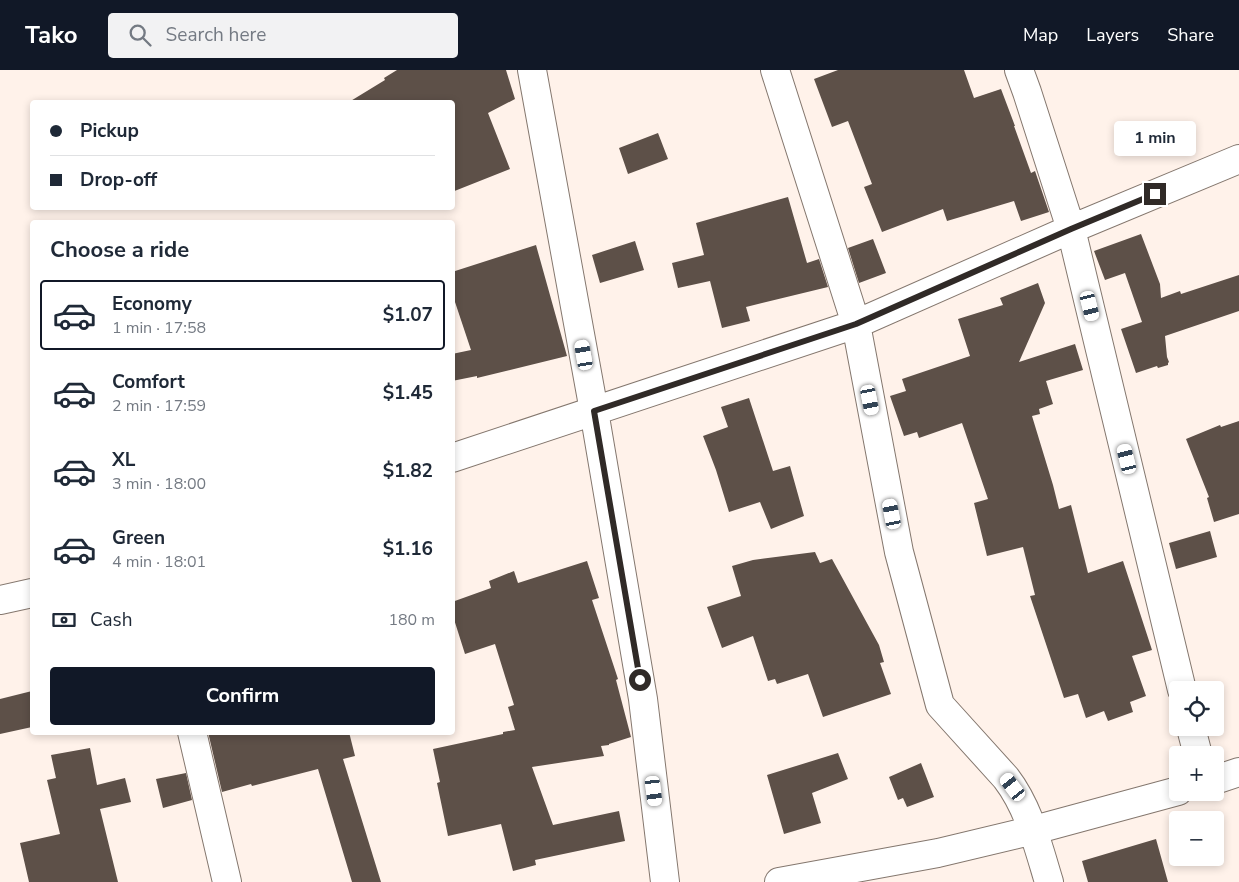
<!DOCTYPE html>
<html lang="en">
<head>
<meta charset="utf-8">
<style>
  body { margin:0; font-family:"Nunito Sans",sans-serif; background:#f2f2f3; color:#1f2937; height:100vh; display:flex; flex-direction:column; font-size:19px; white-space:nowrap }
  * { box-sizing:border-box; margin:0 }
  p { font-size:16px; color:#747a83 }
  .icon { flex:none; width:28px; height:28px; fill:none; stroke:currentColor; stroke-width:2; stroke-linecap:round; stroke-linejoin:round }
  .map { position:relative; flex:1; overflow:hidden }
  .side { position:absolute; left:30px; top:150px; width:425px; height:515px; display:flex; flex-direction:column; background:#fff; border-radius:5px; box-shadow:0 2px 8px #0003 }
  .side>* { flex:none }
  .hud { position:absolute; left:30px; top:30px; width:425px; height:110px; border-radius:5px; box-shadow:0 2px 8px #0003; display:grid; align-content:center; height:110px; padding:0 20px; background:#fff }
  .controls { position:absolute; left:1169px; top:611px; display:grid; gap:10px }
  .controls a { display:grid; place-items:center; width:55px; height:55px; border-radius:5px; background:#fff; box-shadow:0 2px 8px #0003; font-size:25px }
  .end { position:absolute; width:22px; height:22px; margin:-11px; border:6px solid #302a27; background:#fff; box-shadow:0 0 0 2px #fff }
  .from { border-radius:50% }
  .bubble { position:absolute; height:35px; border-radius:5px; background:#fff; box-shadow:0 2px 8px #0003; font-size:16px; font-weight:700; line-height:35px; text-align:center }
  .car { position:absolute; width:15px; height:30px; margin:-15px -8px; border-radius:6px; box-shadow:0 0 4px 1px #0007; background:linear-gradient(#fff 24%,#345 0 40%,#fff 0 76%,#345 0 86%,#fff 0) }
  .hud b { display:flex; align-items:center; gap:18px; height:48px; font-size:19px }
  .hud b+b { border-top:1px solid #e0e1e3 }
  .hud i { width:12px; height:12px; background:#1f2937 }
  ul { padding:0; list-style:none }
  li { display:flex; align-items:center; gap:15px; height:70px; margin:0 10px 8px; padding:0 10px; border:2px solid transparent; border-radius:5px }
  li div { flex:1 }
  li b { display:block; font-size:19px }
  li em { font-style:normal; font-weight:700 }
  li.selected { border-color:#111827 }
  li>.icon { width:45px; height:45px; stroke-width:1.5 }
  h2 { padding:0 20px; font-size:22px; line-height:60px }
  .pay { display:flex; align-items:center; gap:12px; height:55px; padding:0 20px; font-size:19px }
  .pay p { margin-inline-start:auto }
  .cta { display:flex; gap:10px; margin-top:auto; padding:10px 20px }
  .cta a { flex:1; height:58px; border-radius:5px; background:#111827; color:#fff; font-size:20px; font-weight:700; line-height:58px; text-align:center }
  header { display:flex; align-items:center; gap:30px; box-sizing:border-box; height:70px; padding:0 25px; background:#111827; color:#fff }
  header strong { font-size:24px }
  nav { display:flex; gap:28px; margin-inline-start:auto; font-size:18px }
  .search { width:350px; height:45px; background:#f2f2f3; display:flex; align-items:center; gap:12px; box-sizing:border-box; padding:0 18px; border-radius:5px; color:#747a83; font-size:19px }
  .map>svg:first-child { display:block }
  .building { fill:#5d5048 }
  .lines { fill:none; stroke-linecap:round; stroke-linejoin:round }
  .minor-casing { stroke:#84776e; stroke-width:30 }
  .minor { stroke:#fff; stroke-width:28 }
  .route { stroke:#302a27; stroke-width:6 }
</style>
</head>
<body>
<header>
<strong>Tako</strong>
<div class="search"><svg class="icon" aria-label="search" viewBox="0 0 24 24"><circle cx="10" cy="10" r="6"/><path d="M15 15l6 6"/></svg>Search here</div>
<nav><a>Map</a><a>Layers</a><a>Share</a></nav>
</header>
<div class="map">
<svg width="1239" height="812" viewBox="0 0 1239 812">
  <rect width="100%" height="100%" fill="#fff2ea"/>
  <path class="building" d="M397,0H506L515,29L488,43L510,99L452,122V32H349L385,10L384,8Z
    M838,0H964L974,28L1001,19L1015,56H1014L1031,103L1035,101L1049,142L1021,151L1014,131L947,151L943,139L882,162L864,117L872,114L848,51L832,57L814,9Z
    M658,63L668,89L628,104L619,78Z
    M788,127L807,193L819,189L828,217L746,237L750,251L722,258L710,211L678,218L672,193L704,185L696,153Z
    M1141,164L1160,214L1161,228L1180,221L1181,224L1239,205V241L1165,266L1167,287L1169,292L1168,293V295L1158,298L1157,296L1136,303L1121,259L1142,252L1125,203L1105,210L1094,181Z
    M873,169L886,203L859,213L848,178Z
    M635,171L644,200L600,213L592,185Z
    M536,175L567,286L477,308V306L452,311V284L471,280L452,223V202Z
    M1038,213L1045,233L1019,292L1075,274L1083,300L1046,311L1053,334L1039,339L1040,344L1032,346L1053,415L1059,439L1071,435L1088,503L1123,491L1152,580L1132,586L1146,626L1130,632L1133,642L1108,651L1104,641L1086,648L1078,624L1064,628L1030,526L1035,525L1023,477L987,486L974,433L988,429L962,353L919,368L917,362L904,366L890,326L906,321L902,309L970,286L958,249L1003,235L1000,228Z
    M749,328L773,401L790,396L804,446L771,459L760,432L729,442L716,400L703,366L728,357L721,337Z
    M1239,351V444L1214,452L1207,428L1209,427L1186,369L1220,355L1221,357Z
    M1210,461L1217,487L1176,499L1169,473Z
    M815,482L820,493L832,489L879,575L884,592L880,593L891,624L823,647L808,604L777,614L775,609L768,611L753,566L722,578L707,537L741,526L732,496L753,490Z
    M587,491L599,528L592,530L618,609L616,610L631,667L609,674V675L601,676L604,686L532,697L553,755L619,741L625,771L535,790L536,795L513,801L501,754L448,766L437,713L440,712L433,679L503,664V662L515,660L508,637L514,635L495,574L465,584L452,543V532L491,518L489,511L514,501L518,513Z
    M32,621V657L0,664V629Z
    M208,662H349L355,686L343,689L381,812H352L318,699L252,716L251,714L222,722Z
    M90,678L97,715L125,708L131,732L100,739L118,812H29L20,773L60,764L47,710L56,708L51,685Z
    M838,683L848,709L812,723L821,753L784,764L767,705Z
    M921,693L934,727L907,737L903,728L898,730L889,707Z
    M186,703L192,730L163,738L156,709Z
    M1156,769L1168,812H1088L1082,791Z"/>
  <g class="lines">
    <defs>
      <path id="minor" d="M532,0L594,341L643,629L665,812
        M775,0L856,254L899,482L940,635L1006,708C1029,738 1038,776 1049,812
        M1019,0L1027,22L1071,159L1182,620
        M452,388L856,254L1071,159L1239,89
        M0,530L32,523
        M1191,658L1198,685
        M192,662L227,812
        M1215,710L1239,702
        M779,812L938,783L1034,760L1178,721"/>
    </defs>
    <use href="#minor" class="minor-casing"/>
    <use href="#minor" class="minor"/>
  </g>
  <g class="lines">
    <path class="route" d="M640,610L594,341L856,254L1071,159L1155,124"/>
  </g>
</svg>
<div class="controls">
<a><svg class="icon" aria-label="locate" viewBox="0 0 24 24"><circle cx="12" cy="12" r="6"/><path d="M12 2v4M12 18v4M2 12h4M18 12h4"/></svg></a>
<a>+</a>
<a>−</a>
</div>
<i class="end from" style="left:640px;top:610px"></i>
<i class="end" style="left:1155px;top:124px"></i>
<div class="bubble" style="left:1114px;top:51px;width:82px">1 min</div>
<i class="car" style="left:1090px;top:236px;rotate:166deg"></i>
<i class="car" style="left:584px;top:285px;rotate:350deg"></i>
<i class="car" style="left:870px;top:330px;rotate:169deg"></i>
<i class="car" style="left:1127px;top:389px;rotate:346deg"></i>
<i class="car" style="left:892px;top:444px;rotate:349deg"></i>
<i class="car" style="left:1013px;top:717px;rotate:323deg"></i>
<i class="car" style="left:654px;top:721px;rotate:173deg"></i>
<div class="hud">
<b><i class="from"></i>Pickup</b>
<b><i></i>Drop-off</b>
</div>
<section class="side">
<h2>Choose a ride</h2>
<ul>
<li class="selected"><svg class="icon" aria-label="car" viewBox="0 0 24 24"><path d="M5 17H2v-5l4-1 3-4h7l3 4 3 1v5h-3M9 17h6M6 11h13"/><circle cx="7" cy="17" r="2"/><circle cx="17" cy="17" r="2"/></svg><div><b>Economy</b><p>1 min · 17:58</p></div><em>$1.07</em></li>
<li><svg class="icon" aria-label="car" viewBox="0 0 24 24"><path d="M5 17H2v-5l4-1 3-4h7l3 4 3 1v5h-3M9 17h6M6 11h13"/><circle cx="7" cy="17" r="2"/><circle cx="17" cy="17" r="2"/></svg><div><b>Comfort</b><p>2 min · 17:59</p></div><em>$1.45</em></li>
<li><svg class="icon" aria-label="car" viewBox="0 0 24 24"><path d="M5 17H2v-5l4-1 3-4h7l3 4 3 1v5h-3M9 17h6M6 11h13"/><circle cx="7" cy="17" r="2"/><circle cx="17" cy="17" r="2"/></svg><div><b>XL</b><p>3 min · 18:00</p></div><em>$1.82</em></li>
<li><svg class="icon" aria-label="car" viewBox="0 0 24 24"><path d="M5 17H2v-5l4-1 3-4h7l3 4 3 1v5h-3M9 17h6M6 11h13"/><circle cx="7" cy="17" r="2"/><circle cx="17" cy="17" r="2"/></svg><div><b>Green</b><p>4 min · 18:01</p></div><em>$1.16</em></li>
</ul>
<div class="pay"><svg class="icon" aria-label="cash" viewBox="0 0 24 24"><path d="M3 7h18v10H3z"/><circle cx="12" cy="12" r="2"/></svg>Cash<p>180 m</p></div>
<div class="cta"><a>Confirm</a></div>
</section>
</div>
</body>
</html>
